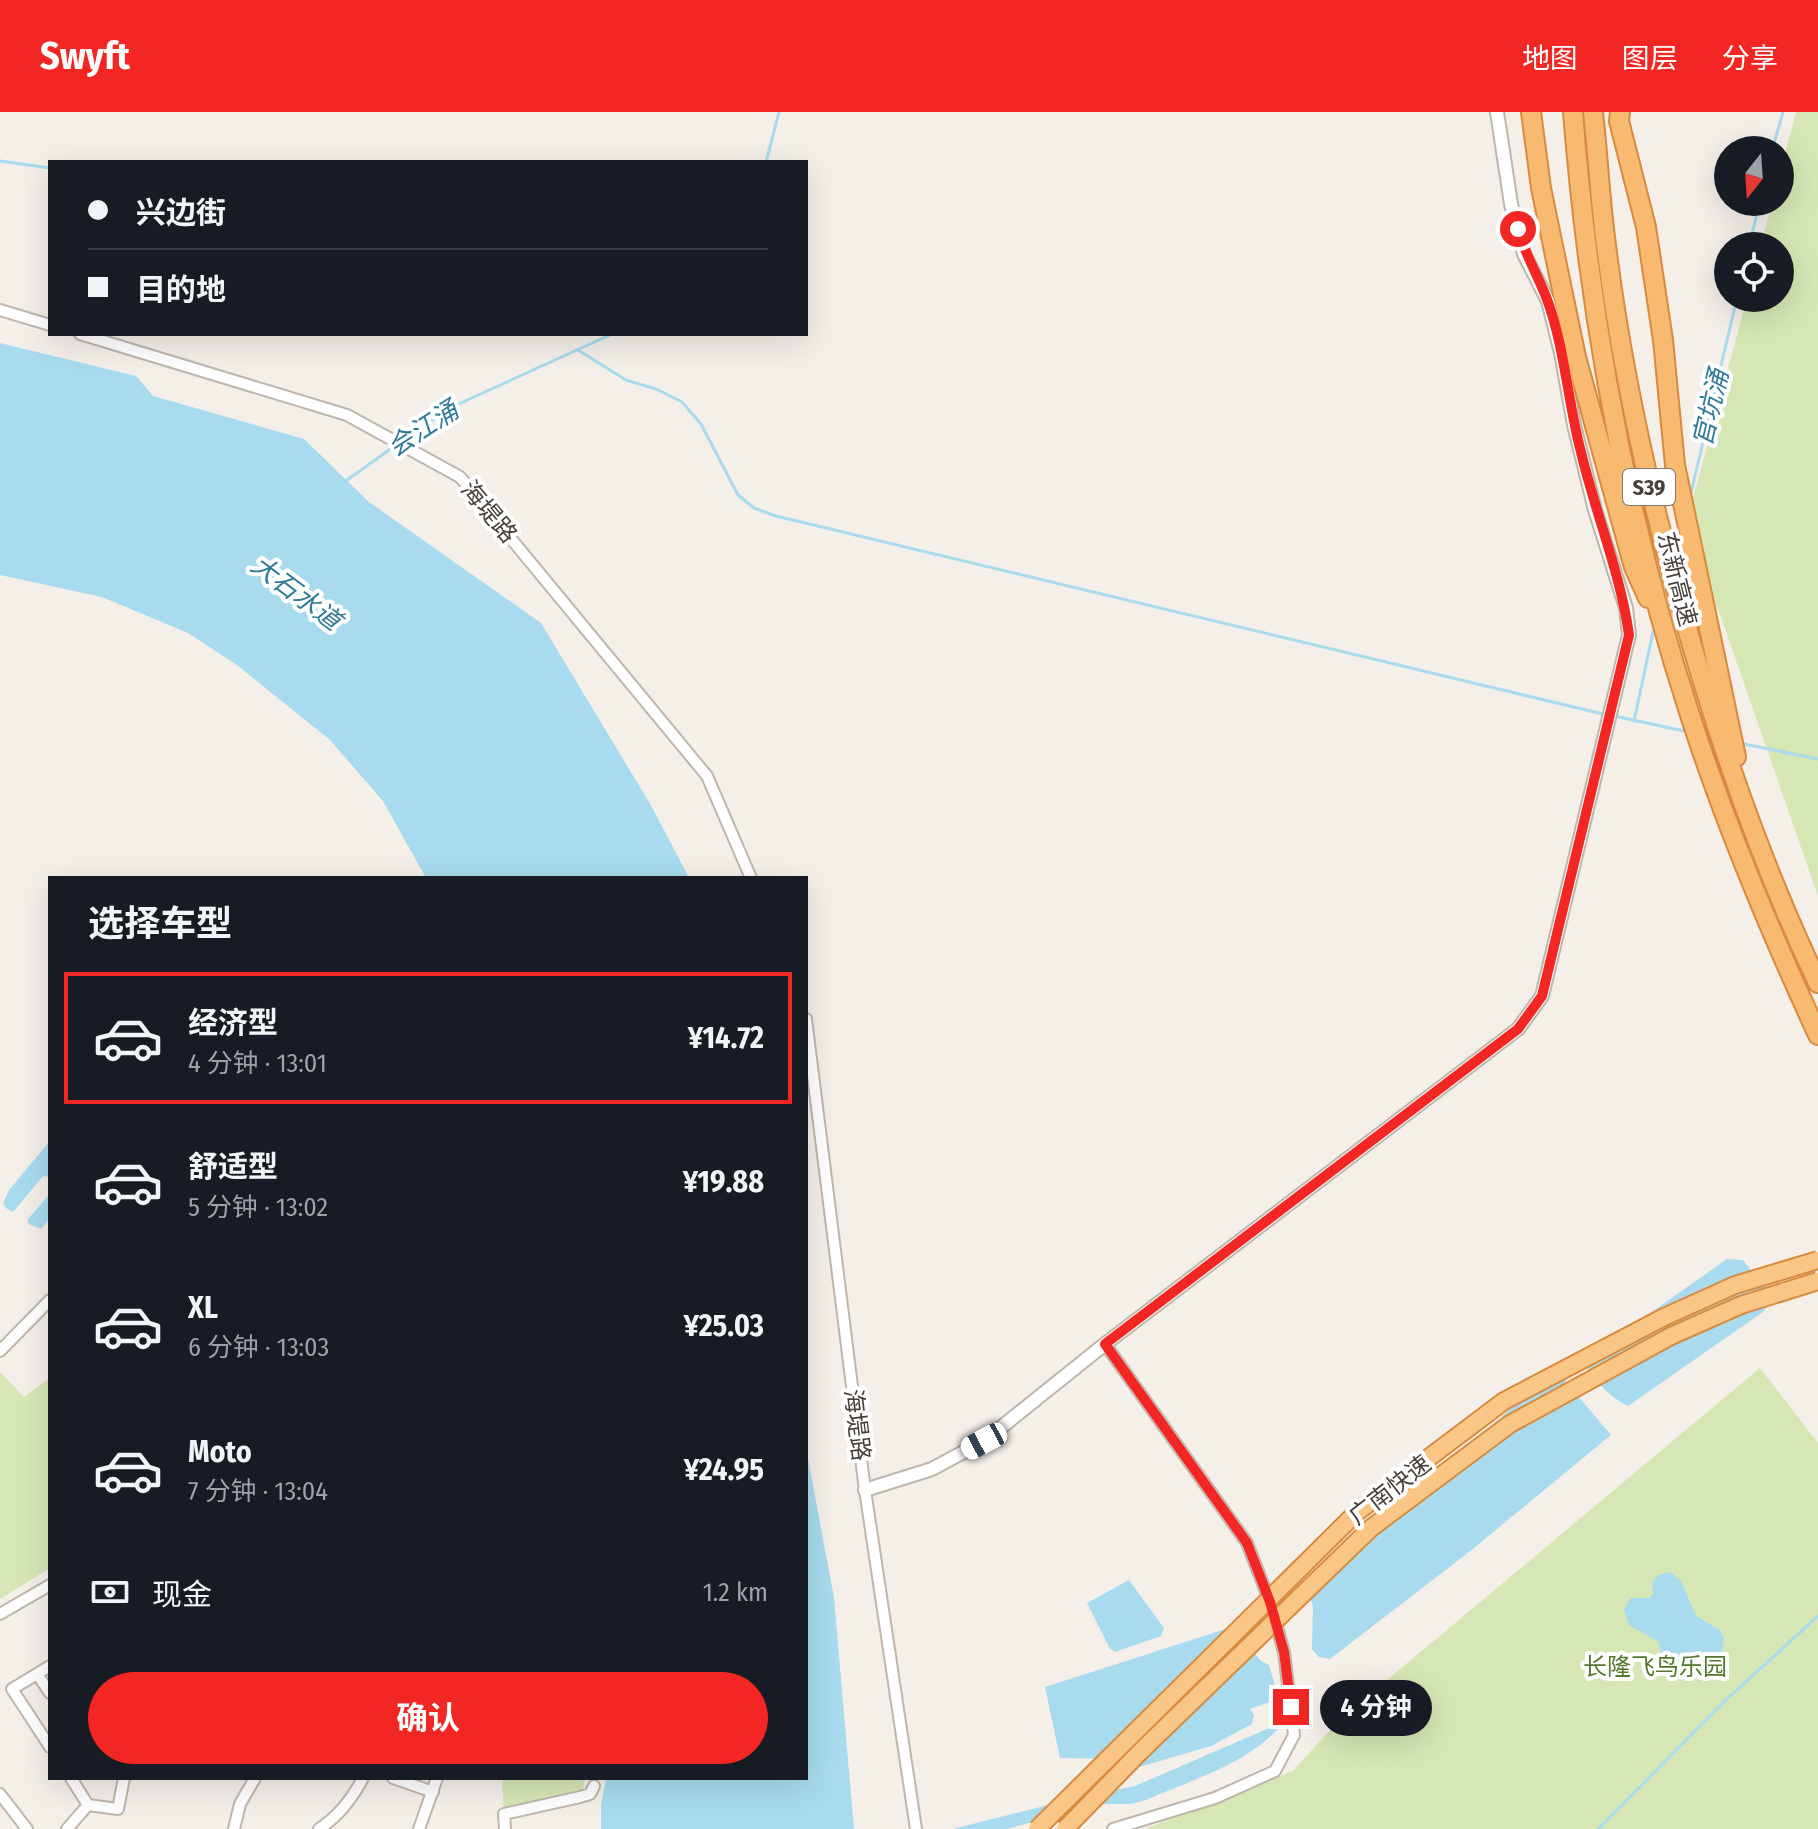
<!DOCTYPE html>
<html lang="zh">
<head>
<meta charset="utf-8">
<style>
  body { margin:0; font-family:"Fira Sans Condensed","Noto Sans SC",sans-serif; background:#242831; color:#f1f3f6; height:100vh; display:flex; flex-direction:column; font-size:30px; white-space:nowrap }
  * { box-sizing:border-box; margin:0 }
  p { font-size:26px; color:#9ea1a6 }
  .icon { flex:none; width:44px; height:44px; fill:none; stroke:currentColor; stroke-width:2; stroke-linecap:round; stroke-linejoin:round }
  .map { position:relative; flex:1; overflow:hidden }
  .drawer { position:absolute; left:48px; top:764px; width:760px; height:904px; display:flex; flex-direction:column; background:#171b24; border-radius:0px; box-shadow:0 8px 32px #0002 }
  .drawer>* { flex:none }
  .hud { position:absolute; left:48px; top:48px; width:760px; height:176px; border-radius:0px; box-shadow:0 8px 32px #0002; display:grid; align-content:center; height:176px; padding:0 40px; background:#171b24 }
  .needle { width:52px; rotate:197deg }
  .controls { position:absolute; left:1714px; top:24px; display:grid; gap:16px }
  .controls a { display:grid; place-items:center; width:80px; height:80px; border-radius:50%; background:#171b24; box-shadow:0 8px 32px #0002; font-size:40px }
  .end { position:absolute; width:36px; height:36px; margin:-18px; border:10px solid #f22622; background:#fff; box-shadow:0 0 0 4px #fff }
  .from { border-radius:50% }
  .bubble { position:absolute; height:56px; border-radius:28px; background:#171b24; box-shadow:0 8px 32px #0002; font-size:26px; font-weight:700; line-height:56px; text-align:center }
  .car { position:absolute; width:24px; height:48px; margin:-24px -12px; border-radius:10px; box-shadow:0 0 6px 2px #0007; background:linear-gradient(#fff 24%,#345 0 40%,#fff 0 76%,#345 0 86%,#fff 0) }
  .hud b { display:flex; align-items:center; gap:28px; height:76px; font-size:30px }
  .hud b+b { border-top:2px solid #363941 }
  .hud i { width:20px; height:20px; background:#f1f3f6 }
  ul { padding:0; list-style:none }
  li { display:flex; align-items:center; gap:24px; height:132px; margin:0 16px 12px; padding:0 24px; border:4px solid transparent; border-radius:0px }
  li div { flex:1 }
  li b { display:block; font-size:30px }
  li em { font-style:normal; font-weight:700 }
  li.active { border-color:#f22622 }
  li>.icon { width:72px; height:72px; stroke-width:1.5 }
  h2 { padding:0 40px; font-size:36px; line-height:96px }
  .pay { display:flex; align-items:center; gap:20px; height:88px; padding:0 40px; font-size:30px }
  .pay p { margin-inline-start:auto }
  .cta { display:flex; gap:16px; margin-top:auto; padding:16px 40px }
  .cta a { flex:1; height:92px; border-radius:48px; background:#f22622; color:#fff; font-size:32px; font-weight:700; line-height:92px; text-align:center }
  header { display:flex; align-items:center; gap:48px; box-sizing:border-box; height:112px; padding:0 40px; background:#f22622; color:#fff }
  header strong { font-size:38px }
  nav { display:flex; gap:44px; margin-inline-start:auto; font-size:28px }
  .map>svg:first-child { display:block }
  .green { fill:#d6e6b4 }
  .water { fill:#a8dbee }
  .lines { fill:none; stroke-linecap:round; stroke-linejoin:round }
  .stream { stroke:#a8dbee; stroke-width:3 }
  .minor-casing { stroke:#bfb6ac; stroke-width:14 }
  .tertiary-casing { stroke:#bfb6ac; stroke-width:16 }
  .motorway-casing { stroke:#d88b3f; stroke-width:22 }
  .minor { stroke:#fff; stroke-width:10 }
  .tertiary { stroke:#fff; stroke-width:12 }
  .motorway { stroke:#f8b970; stroke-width:18 }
  .trunk-bridge-casing { stroke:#d88b3f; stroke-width:20; stroke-linecap:butt }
  .trunk-bridge { stroke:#f9c686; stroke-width:16 }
  .route { stroke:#f22622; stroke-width:10 }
  .labels { text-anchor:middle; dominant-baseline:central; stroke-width:8; stroke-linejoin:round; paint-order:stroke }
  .shield { fill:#fff; stroke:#7e7974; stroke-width:2 }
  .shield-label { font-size:22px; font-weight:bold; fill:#473f38 }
  .street-label { font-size:24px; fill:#473f38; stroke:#fff }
  .park-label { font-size:24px; fill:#53772c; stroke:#fff }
  .water-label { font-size:26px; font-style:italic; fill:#2f7a98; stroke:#fff }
</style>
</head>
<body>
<header>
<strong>Swyft</strong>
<nav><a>地图</a><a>图层</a><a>分享</a></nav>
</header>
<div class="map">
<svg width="1818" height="1717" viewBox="0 0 1818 1717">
  <rect width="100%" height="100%" fill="#f4efe9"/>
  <path class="green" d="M1796,0H1818V784L1722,508L1685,416L1747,186H1780V134H1761L1772,90H1780V61Z
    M1760,1256L1818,1331V1717H1145L1293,1659L1338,1609Z
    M0,1260L24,1285L50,1266V1456L0,1487Z
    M502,1666H584L583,1681L504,1702Z"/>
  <path class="water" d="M0,231L136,264L153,284L304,327L369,390L541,511L652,695L689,766H426L383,689L330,628L237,553L188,521L102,485L0,463Z
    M49,1030L50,1065L43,1064L13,1100L6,1096L3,1091L9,1078Z
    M50,1078V1106L41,1117L28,1112V1107L48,1084Z
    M1727,1147L1743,1148L1764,1175L1771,1190L1763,1200L1628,1294C1610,1285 1598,1272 1587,1255L1626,1218Z
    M1561,1264L1611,1323L1469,1440L1330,1547L1319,1545L1312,1537L1313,1495L1307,1472L1360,1434L1518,1290Z
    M806,1336L834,1486L854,1717H601V1693L606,1666H806Z
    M1670,1460L1681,1469L1696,1504L1720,1518L1724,1527L1721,1545L1686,1568L1672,1566L1665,1554L1658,1529L1629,1513L1624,1497L1631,1486H1649L1653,1482L1652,1470L1658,1463Z
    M1129,1468L1164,1516L1161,1524L1115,1540L1110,1537L1087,1491Z
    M1232,1515L1261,1549L1269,1553L1277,1580L1272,1589L1250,1597L1254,1603L1252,1612L1211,1634L1129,1658L1111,1647L1060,1646L1045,1575Z
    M1276,1613L1278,1617C1244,1653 1189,1669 1146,1688L1131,1692H1100L1007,1717H953L1080,1685L1135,1674Z"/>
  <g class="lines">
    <path class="stream" d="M1772,38L1783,0
      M0,49L50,56
      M766,50L779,0
      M1749,134L1760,90
      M578,238L626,268L656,277L682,290L701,312L738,383L754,396L776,404L1607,603
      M402,329L452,295L612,222
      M343,371L396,333
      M1690,385L1737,186
      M1614,604L1689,620
      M1634,609L1653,520
      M1739,631L1818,647
      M1598,1717L1727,1587L1818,1504"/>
    <defs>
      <path id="minor" d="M0,198L50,213
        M80,222L347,303L460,365L707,664L751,766
        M806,907L865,1378L916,1717
        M1105,1232L1247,1431L1270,1490L1284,1540L1294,1623L1275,1659L1215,1686L1113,1717
        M0,1239L50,1188
        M0,1502L50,1473
        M37,1562L50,1554
        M50,1581L37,1562L12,1577L50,1635
        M71,1666L88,1693L118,1697L124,1666
        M393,1666L433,1680
        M0,1682L27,1717
        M67,1717L88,1693
        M234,1717L240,1692L255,1666
        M319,1717C339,1704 352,1687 363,1666
        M419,1717L437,1666
        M505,1717L504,1702L580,1685L590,1682L594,1674"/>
      <path id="tertiary" d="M865,1378L932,1357L984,1329L1105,1232L1518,917L1542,884L1629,523L1626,496L1595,398L1574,313L1561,241L1548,189L1524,142L1511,92L1497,0"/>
      <path id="motorway" d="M1531,0L1541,76L1576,245L1634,455L1648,486
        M1573,0C1589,204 1627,409 1690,603C1725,712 1770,819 1818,923
        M1593,0C1598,44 1600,89 1606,133C1621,255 1648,377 1681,495C1717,624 1760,750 1818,871
        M1620,0L1619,9L1646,115L1663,228L1675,353L1736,645"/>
    </defs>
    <use href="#minor" class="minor-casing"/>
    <use href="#tertiary" class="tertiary-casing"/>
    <use href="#motorway" class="motorway-casing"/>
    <use href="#minor" class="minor"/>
    <use href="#tertiary" class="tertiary"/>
    <use href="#motorway" class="motorway"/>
    <defs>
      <path id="trunk-bridge" d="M1037,1717L1357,1400L1504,1289L1664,1205L1735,1173L1818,1148
        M1065,1717L1140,1640L1371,1416L1510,1312L1671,1224L1741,1193L1818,1169"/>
    </defs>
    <use href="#trunk-bridge" class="trunk-bridge-casing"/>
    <use href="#trunk-bridge" class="trunk-bridge"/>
  </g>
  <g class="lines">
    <path class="route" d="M1291,1595L1284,1540L1270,1490L1247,1431L1105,1232L1518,917L1542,884L1629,523C1621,463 1595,400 1581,340C1568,291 1565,238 1548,190C1539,165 1525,143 1518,117"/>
  </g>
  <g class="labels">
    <rect class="shield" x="1623" y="357" width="52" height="36" rx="6"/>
    <g class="shield-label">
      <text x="1649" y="375">S39</text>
    </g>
    <g class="street-label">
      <text transform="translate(489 400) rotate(50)">海堤路</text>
      <text transform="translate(1677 467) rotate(76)">东新高速</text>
      <text transform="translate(857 1313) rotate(83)">海堤路</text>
      <text transform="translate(1390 1378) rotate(-38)">广南快速</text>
    </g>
    <g class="park-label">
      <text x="1655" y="1555">长隆飞鸟乐园</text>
    </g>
    <g class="water-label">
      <text transform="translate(1711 296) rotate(-77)">官坑涌</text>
      <text transform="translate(423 317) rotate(-33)">会江涌</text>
      <text transform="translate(296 481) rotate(37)">大石水道</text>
    </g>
  </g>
</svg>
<div class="controls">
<a><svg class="needle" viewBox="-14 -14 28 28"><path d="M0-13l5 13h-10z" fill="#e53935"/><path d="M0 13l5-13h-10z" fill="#9ea1a6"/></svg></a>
<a><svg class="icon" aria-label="locate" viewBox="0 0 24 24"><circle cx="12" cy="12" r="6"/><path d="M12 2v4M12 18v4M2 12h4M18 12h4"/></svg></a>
</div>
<i class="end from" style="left:1518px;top:117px"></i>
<i class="end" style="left:1291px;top:1595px"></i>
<div class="bubble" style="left:1320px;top:1568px;width:112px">4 分钟</div>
<i class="car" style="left:984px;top:1329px;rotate:242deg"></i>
<div class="hud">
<b><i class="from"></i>兴边街</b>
<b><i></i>目的地</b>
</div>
<section class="drawer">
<h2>选择车型</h2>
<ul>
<li class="active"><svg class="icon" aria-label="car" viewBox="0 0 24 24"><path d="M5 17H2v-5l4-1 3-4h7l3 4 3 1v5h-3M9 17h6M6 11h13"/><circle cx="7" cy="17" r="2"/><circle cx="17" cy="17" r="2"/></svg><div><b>经济型</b><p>4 分钟 · 13:01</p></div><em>¥14.72</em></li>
<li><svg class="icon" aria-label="car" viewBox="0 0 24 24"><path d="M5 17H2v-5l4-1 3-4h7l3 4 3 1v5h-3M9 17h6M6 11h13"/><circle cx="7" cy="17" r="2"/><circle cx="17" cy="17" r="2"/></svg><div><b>舒适型</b><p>5 分钟 · 13:02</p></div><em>¥19.88</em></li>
<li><svg class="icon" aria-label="car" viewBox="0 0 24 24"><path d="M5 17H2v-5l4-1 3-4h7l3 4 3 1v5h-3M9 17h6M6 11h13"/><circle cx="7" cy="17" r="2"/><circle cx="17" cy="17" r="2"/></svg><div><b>XL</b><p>6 分钟 · 13:03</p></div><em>¥25.03</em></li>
<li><svg class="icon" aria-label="car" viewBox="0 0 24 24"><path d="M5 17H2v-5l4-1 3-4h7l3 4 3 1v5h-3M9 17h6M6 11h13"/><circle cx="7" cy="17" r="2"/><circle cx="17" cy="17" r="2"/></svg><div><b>Moto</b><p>7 分钟 · 13:04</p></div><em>¥24.95</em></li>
</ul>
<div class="pay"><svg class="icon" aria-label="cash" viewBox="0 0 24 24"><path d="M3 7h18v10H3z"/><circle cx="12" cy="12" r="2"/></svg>现金<p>1.2 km</p></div>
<div class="cta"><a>确认</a></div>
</section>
</div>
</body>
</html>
